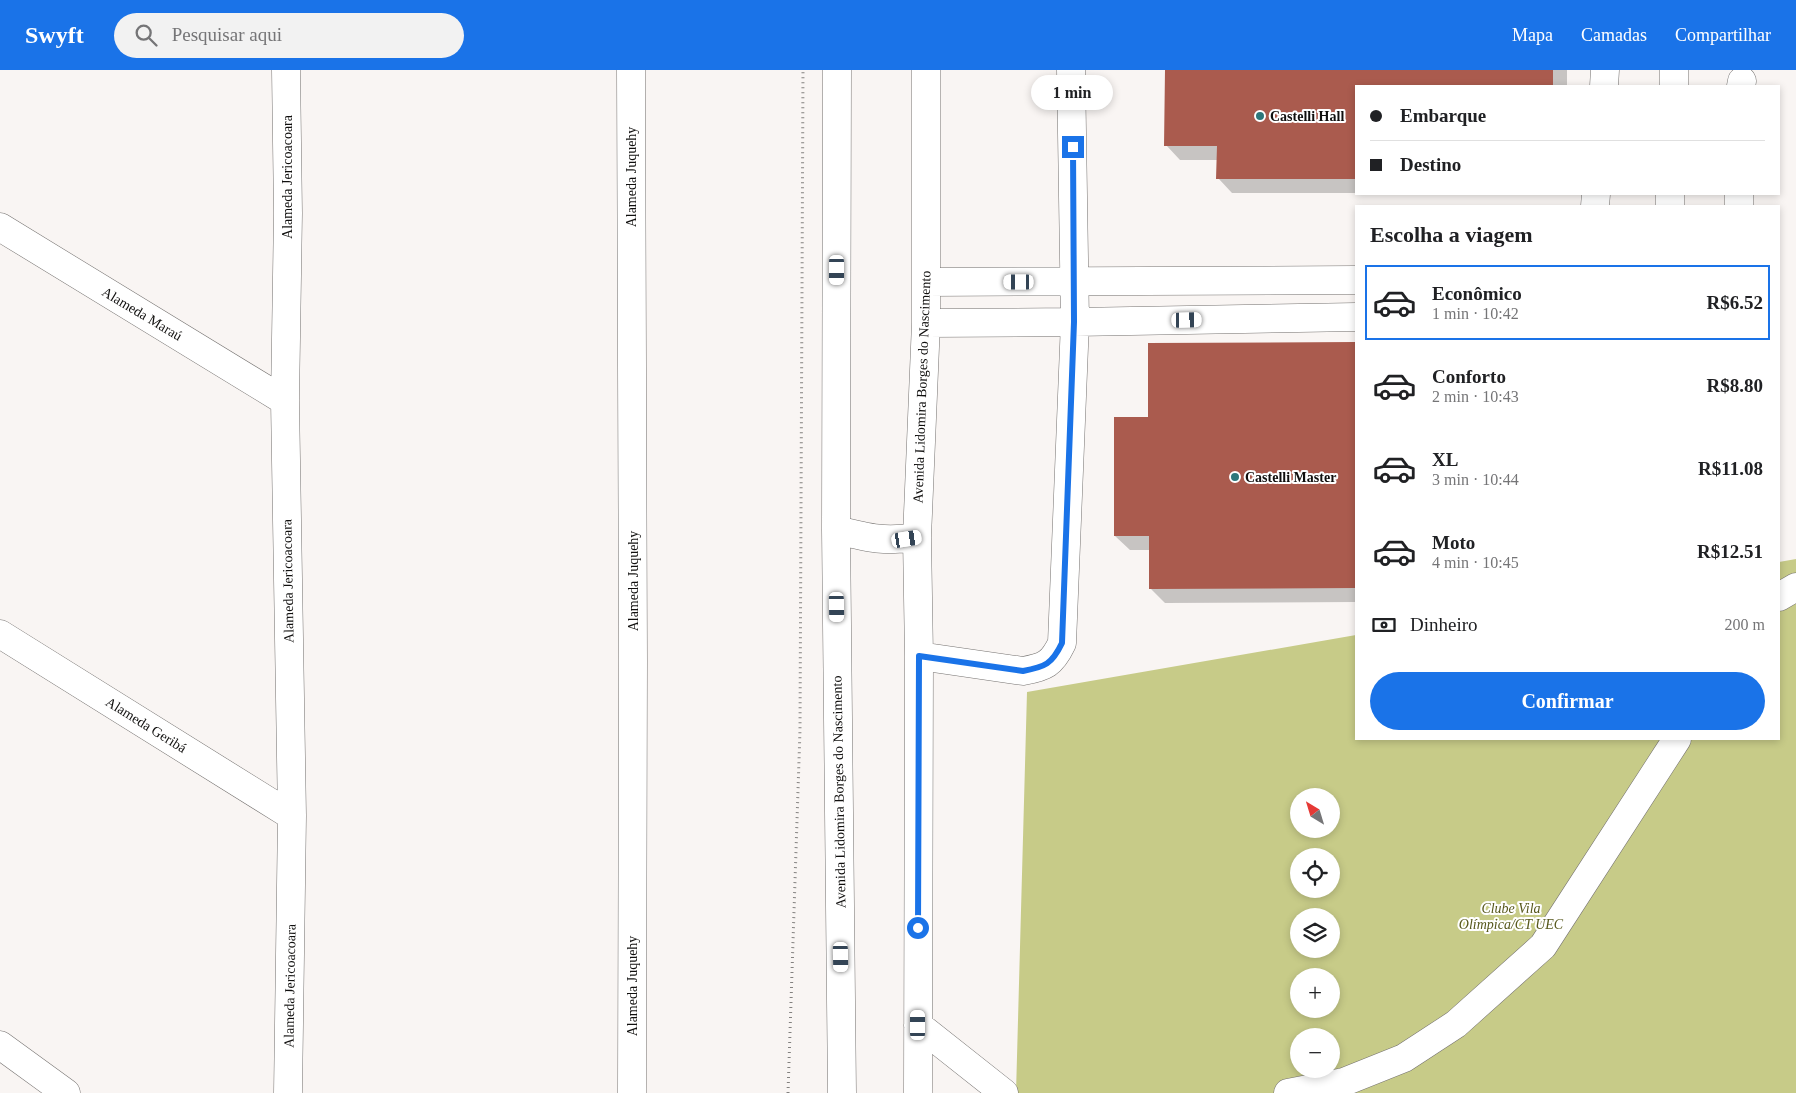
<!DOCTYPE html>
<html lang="pt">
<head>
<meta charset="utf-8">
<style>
  body { margin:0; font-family:"Times New Roman",serif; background:#f2f2f2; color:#202124; height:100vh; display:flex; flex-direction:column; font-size:19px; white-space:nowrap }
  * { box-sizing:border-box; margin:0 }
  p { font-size:16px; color:#757577 }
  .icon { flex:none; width:28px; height:28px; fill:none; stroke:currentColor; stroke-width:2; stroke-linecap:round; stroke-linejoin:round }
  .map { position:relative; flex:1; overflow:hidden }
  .sheet { position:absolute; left:1355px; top:135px; width:425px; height:535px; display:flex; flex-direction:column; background:#fff; border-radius:0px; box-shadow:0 2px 8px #0003 }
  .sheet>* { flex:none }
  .top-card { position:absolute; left:1355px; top:15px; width:425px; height:110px; border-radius:0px; box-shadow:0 2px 8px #0003; display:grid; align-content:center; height:110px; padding:0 15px; background:#fff }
  .needle { width:32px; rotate:322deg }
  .fabs { position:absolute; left:1290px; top:718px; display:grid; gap:10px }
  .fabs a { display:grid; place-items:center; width:50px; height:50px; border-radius:50%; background:#fff; box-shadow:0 2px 8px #0003; font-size:25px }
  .end { position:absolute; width:22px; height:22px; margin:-11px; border:6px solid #1a73e8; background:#fff; box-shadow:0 0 0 2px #fff }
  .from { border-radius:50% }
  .bubble { position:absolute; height:35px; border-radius:18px; background:#fff; box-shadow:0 2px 8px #0003; font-size:16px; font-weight:700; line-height:35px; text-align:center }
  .car { position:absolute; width:15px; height:30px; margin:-15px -8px; border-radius:6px; box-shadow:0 0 4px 1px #0007; background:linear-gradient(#fff 24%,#345 0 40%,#fff 0 76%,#345 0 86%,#fff 0) }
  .top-card b { display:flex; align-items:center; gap:18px; height:48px; font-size:19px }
  .top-card b+b { border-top:1px solid #e0e0e0 }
  .top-card i { width:12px; height:12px; background:#202124 }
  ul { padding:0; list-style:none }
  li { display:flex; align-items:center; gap:15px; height:75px; margin:0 10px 8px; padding:0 5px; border:2px solid transparent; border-radius:0px }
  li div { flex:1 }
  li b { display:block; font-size:19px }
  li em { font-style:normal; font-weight:700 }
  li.current { border-color:#1a73e8 }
  li>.icon { width:45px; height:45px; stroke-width:1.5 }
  h2 { padding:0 15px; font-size:22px; line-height:60px }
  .pay { display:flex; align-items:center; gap:12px; height:55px; padding:0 15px; font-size:19px }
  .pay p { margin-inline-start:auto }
  .primary-button { display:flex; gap:10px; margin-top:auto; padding:10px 15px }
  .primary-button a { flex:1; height:58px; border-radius:30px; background:#1a73e8; color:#fff; font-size:20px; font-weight:700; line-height:58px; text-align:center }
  header { display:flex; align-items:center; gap:30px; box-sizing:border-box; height:70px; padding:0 25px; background:#1a73e8; color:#fff }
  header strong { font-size:24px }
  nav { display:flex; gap:28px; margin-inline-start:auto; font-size:18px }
  .search { width:350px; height:45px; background:#f2f2f2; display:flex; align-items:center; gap:12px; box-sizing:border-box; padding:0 18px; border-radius:28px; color:#757577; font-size:19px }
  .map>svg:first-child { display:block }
  .green { fill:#c7cb88; fill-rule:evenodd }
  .shadow { fill:#0003 }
  .building { fill:#aa5b4e }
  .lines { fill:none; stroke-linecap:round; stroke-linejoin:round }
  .minor-casing { stroke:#757270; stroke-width:29 }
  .path { stroke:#83817f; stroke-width:3; stroke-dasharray:1 4; stroke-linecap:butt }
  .minor { stroke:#fff; stroke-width:28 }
  .route { stroke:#1a73e8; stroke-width:6 }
  .poi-dot { fill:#2d777b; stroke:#fff; stroke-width:2 }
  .labels { text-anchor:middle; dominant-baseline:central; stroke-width:4; stroke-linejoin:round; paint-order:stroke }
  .poi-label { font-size:14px; font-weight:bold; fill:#100f0e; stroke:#fff; text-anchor:start }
  .street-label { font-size:14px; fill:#100f0e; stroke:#fff }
  .park-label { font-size:14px; font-style:italic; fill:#57581c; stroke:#fff }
</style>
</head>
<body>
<header>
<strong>Swyft</strong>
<div class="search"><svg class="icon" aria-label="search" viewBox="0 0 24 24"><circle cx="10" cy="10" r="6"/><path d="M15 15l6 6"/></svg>Pesquisar aqui</div>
<nav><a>Mapa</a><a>Camadas</a><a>Compartilhar</a></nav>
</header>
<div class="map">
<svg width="1796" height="1023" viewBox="0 0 1796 1023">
  <rect width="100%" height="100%" fill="#f9f5f3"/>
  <path class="green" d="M1796,489V1023H1016L1027,622L1356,565V669H1779V492ZM1299,726H1331V759H1299ZM1299,786H1331V819H1299ZM1299,846H1331V879H1299ZM1299,906H1331V939H1299ZM1299,966H1331V999H1299Z"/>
  <path class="shadow" d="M1166,0H1567V16H1356V123H1232L1218,108V90H1180L1166,75Z
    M1356,273V532L1165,533L1151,519V480H1130L1115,466L1149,349V274Z"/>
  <path class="building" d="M1165,0H1553V16H1356V109H1216L1217,76H1164Z
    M1356,272V518L1149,519V466H1114V347H1148V273Z"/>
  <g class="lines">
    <defs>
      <path id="minor" d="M286,0L288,143L285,331L292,746L288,1023
        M631,0L633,590L632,1023
        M837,0L836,460L842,1023
        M1604,16L1605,0
        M1674,16V0
        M1741,16L1742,11
        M1595,136L1596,124
        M1670,136V124
        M1739,136V124
        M0,157L285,331
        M926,212L1356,210
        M926,253L1075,252L1356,247
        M836,460C869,468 884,472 917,467
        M1779,527L1796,517
        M0,564L292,746
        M919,586L1023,601C1045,597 1052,594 1062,573L1075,252L1071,0
        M918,955L1004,1023
        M0,975L66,1023
        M918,1023L919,586L917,467L926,253V0
        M1288,1023L1344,1012L1404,988L1456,954L1543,876L1677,669"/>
    </defs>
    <use href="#minor" class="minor-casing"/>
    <path class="path" d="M788,1023L800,660L803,0"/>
    <use href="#minor" class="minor"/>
  </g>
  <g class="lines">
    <path class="route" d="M918,858L919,586L1023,601C1045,597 1052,594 1062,573L1074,252L1073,77"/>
  </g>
  <g class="poi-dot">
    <circle cx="1260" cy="46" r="5"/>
    <circle cx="1235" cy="407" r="5"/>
  </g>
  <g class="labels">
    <g class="poi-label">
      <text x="1270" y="46">Castelli Hall</text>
      <text x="1245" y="407">Castelli Master</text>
    </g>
    <g class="street-label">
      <text transform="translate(287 107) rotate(-90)">Alameda Jericoacoara</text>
      <text transform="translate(631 107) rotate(-90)">Alameda Juquehy</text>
      <text transform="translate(142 244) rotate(31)">Alameda Maraú</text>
      <text transform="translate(922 317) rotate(-88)">Avenida Lidomira Borges do Nascimento</text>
      <text transform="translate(288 511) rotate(-91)">Alameda Jericoacoara</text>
      <text transform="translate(633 511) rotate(-90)">Alameda Juquehy</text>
      <text transform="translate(146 655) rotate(32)">Alameda Geribá</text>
      <text transform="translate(839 722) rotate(-91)">Avenida Lidomira Borges do Nascimento</text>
      <text transform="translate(290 916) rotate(-89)">Alameda Jericoacoara</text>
      <text transform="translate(632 916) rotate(-90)">Alameda Juquehy</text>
    </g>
    <g class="park-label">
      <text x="1511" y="838">Clube Vila<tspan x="1511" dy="16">Olímpica/CT UEC</tspan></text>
    </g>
  </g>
</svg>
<div class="fabs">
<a><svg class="needle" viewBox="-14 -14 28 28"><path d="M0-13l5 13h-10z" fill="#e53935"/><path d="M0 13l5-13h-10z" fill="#757577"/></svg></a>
<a><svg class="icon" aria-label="locate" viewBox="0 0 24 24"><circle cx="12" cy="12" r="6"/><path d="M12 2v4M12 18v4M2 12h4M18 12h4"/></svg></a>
<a><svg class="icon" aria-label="layers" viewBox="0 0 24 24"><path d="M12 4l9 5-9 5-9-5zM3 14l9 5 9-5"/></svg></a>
<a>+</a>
<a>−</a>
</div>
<i class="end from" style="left:918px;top:858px"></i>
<i class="end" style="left:1073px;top:77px"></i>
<div class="bubble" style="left:1031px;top:5px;width:82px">1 min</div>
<i class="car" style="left:837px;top:200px;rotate:180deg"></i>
<i class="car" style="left:1019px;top:212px;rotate:270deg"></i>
<i class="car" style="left:1187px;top:250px;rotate:89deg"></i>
<i class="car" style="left:907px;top:469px;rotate:81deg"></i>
<i class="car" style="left:837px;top:537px;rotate:179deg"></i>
<i class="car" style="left:841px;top:887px;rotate:179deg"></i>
<i class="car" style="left:918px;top:955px;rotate:0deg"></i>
<div class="top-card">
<b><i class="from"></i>Embarque</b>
<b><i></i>Destino</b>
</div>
<section class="sheet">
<h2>Escolha a viagem</h2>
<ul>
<li class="current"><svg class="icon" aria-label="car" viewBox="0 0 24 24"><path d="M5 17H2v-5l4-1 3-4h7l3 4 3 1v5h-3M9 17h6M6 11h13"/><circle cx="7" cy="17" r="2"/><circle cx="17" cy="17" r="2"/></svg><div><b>Econômico</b><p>1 min · 10:42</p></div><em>R$6.52</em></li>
<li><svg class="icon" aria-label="car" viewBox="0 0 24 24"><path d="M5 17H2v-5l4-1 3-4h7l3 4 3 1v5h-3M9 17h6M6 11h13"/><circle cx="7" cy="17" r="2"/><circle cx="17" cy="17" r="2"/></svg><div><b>Conforto</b><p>2 min · 10:43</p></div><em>R$8.80</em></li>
<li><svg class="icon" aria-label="car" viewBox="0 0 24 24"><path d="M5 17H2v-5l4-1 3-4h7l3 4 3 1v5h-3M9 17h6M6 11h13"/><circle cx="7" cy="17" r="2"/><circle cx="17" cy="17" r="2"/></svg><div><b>XL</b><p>3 min · 10:44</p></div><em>R$11.08</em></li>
<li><svg class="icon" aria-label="car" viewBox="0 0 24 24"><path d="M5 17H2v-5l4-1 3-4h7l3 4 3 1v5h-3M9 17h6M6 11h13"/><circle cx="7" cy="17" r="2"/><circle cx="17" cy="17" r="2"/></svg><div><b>Moto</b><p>4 min · 10:45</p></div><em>R$12.51</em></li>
</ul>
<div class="pay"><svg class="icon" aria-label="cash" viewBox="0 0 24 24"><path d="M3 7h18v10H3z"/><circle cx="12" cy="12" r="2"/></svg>Dinheiro<p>200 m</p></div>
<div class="primary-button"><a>Confirmar</a></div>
</section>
</div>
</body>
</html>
